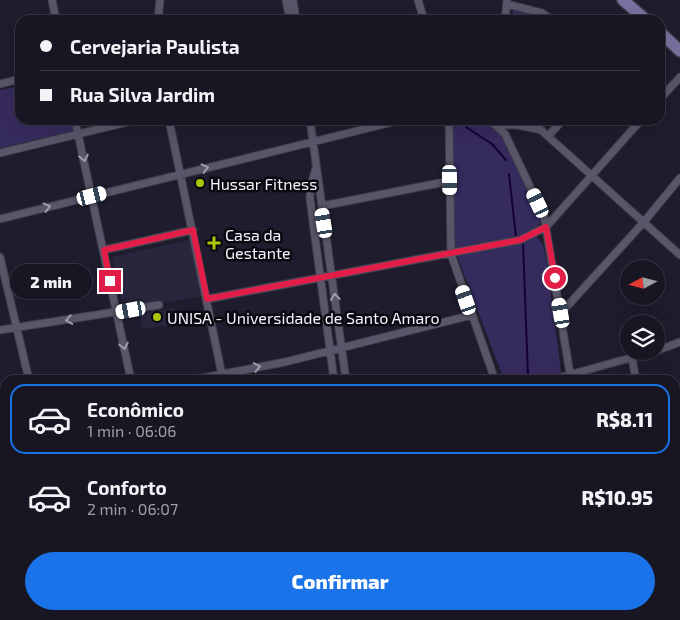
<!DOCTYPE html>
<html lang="pt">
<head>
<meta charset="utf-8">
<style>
  body { margin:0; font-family:"Exo 2",sans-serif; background:#201f2a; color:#f1f3f6; height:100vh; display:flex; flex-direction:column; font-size:19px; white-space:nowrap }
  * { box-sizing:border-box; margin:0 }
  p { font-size:16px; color:#9e9fa5 }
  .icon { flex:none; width:28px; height:28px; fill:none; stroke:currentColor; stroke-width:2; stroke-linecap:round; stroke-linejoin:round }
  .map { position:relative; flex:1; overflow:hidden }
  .side { position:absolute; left:0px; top:375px; width:680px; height:245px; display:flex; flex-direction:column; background:#171622; border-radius:15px 15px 0 0; box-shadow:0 5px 20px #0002,0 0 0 1px #363540 }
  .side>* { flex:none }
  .banner { position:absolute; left:15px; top:15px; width:650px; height:110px; border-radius:15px; box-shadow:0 5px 20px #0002,0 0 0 1px #363540; display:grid; align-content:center; height:110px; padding:0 25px; background:#171622 }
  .needle { width:32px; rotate:263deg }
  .fabs { position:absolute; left:620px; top:260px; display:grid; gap:10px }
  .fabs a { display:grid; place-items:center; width:45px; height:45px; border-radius:50%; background:#171622; box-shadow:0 5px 20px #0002,0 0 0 1px #363540; font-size:25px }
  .end { position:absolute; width:22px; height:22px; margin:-11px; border:6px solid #e11d48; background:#fff; box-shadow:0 0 0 2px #fff }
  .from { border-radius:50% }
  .bubble { position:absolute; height:35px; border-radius:18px; background:#171622; box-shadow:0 5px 20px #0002,0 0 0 1px #363540; font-size:16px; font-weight:800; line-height:35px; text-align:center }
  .car { position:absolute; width:15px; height:30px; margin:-15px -8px; border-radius:6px; box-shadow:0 0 4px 1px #0007; background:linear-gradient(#fff 24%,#345 0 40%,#fff 0 76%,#345 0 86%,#fff 0) }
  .banner b { display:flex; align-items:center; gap:18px; height:48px; font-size:19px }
  .banner b+b { border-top:1px solid #363540 }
  .banner i { width:12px; height:12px; background:#f1f3f6 }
  ul { padding:9px 0 0; list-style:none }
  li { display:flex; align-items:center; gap:15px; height:70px; margin:0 10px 8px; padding:0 15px; border:2px solid transparent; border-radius:15px }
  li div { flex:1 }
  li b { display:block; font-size:19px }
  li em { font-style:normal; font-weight:800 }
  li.selected { border-color:#1a73e8 }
  li>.icon { width:45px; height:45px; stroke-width:1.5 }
  .action { display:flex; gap:10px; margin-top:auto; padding:10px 25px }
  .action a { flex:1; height:58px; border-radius:30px; background:#1a73e8; color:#fff; font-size:20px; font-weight:800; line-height:58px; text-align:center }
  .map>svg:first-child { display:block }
  .built { fill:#29253c }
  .green { fill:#362b5d }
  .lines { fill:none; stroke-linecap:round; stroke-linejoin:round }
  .stream { stroke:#15003a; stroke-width:2 }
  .street-casing { stroke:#3d3b48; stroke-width:9 }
  .primary-casing { stroke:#3d3b48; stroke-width:14 }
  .street { stroke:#59566a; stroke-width:7 }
  .primary { stroke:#7972a0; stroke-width:11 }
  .oneway { stroke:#9f9dad }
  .route { stroke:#e11d48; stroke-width:6 }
  .poi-dot { fill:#aec50a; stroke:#09080f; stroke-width:2 }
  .labels { text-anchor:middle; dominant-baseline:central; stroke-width:5; stroke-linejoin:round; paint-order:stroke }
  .poi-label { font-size:16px; fill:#f4f3fe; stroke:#09080f; text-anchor:start }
</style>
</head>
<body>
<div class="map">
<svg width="680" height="620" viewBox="0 0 680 620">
  <rect width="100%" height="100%" fill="#1f1d2d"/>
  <path class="built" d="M193,239L205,296L123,308L112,257Z
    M33,274L36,284L30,286L33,295L13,300L8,281Z
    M173,308L175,324L142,329L140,314Z"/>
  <path class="green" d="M513,8L537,13L530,20H512Z
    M20,86V120H74L76,130L0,148V90Z
    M452,120H485L505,134L543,217L534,233L543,245L547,264L562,380H504L453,245Z
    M5,517V586L0,587V518Z
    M343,615H425L429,617L444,615L447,620H347Z
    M488,615H566L565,620H478Z"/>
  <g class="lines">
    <path class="stream" d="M466,127L492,144L506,160
      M509,174L516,237
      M523,244L528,375
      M521,615V620"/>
    <defs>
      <path id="street" d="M52,0L56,20
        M286,0L290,20
        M293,0L296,20
        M418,0L424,20
        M507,4L542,13L552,20
        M158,20L160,0
        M505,20L507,0
        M535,20L542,13
        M0,84L20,79
        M660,99L680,77
        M75,120L131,380
        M169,120L223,380
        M310,120L346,380
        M449,120L451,254L495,380
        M490,120L505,134L544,216L571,380
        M496,125H518L541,130L680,255
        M548,136L563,120
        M0,153L136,120
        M316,168L310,188V199L334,380
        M322,206L450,181
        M0,219L401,120
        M104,250L193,230
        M0,257L29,380
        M207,299L520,240L546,227L641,120
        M561,313L643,223L680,178
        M0,330L159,305
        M656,351L680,342
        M632,358L636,380
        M192,380L285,362L472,315
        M551,380L655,351
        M0,421L5,420
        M0,434L5,454
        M675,461L680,455
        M0,513L5,512
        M0,595L5,594
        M47,615L48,620
        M89,615L90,620
        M179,615L180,620
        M266,615V620
        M606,615V620
        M674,615L675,620
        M572,620L573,615"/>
      <path id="primary" d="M623,0L646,20
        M660,32L680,51"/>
    </defs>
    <use href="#street" class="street-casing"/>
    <use href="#primary" class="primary-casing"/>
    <use href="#street" class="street"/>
    <use href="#primary" class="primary"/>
  </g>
  <defs><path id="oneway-chevron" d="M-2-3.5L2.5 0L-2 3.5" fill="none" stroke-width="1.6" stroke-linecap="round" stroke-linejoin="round" transform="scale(1.25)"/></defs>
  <g class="oneway">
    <use href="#oneway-chevron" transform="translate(84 158) rotate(78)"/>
    <use href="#oneway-chevron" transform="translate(205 168) rotate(-14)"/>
    <use href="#oneway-chevron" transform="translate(47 207) rotate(-14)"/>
    <use href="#oneway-chevron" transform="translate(335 297) rotate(-97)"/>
    <use href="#oneway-chevron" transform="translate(69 320) rotate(171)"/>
    <use href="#oneway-chevron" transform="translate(124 346) rotate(78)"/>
    <use href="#oneway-chevron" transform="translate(257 367) rotate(-11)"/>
  </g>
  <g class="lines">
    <path class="route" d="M110,281L104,250L193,230L207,299L520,240L546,227L555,278"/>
  </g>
  <g class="poi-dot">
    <circle cx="200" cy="183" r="5"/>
    <path d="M211.5 235.5h5v5h5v5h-5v5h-5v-5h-5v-5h5z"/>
    <circle cx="157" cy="317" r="5"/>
  </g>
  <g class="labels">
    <g class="poi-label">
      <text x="210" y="183">Hussar Fitness</text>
      <text x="225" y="234">Casa da<tspan x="225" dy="18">Gestante</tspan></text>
      <text x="167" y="317">UNISA - Universidade de Santo Amaro</text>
    </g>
  </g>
</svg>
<div class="fabs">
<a><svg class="needle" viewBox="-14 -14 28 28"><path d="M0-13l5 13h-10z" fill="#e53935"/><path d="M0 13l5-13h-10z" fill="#9e9fa5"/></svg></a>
<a><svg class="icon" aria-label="layers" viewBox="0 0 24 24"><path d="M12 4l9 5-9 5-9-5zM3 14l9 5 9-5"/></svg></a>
</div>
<i class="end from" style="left:555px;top:278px"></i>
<i class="end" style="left:110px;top:281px"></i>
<div class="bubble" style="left:10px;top:264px;width:82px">2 min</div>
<i class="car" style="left:450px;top:180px;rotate:179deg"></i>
<i class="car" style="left:92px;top:196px;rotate:76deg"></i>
<i class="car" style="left:538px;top:203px;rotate:335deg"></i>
<i class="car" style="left:324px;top:223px;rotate:351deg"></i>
<i class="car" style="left:466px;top:300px;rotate:341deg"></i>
<i class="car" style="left:131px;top:310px;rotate:260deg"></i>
<i class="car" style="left:561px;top:313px;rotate:350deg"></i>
<div class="banner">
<b><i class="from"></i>Cervejaria Paulista</b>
<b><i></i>Rua Silva Jardim</b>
</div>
<section class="side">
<ul>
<li class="selected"><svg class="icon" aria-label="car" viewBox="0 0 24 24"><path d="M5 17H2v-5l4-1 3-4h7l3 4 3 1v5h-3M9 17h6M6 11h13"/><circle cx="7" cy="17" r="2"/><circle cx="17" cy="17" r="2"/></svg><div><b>Econômico</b><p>1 min · 06:06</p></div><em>R$8.11</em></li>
<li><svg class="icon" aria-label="car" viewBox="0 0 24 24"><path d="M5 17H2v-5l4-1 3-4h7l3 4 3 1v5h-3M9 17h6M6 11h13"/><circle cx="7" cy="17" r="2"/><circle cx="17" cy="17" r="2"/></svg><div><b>Conforto</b><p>2 min · 06:07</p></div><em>R$10.95</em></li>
</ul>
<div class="action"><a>Confirmar</a></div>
</section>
</div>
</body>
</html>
